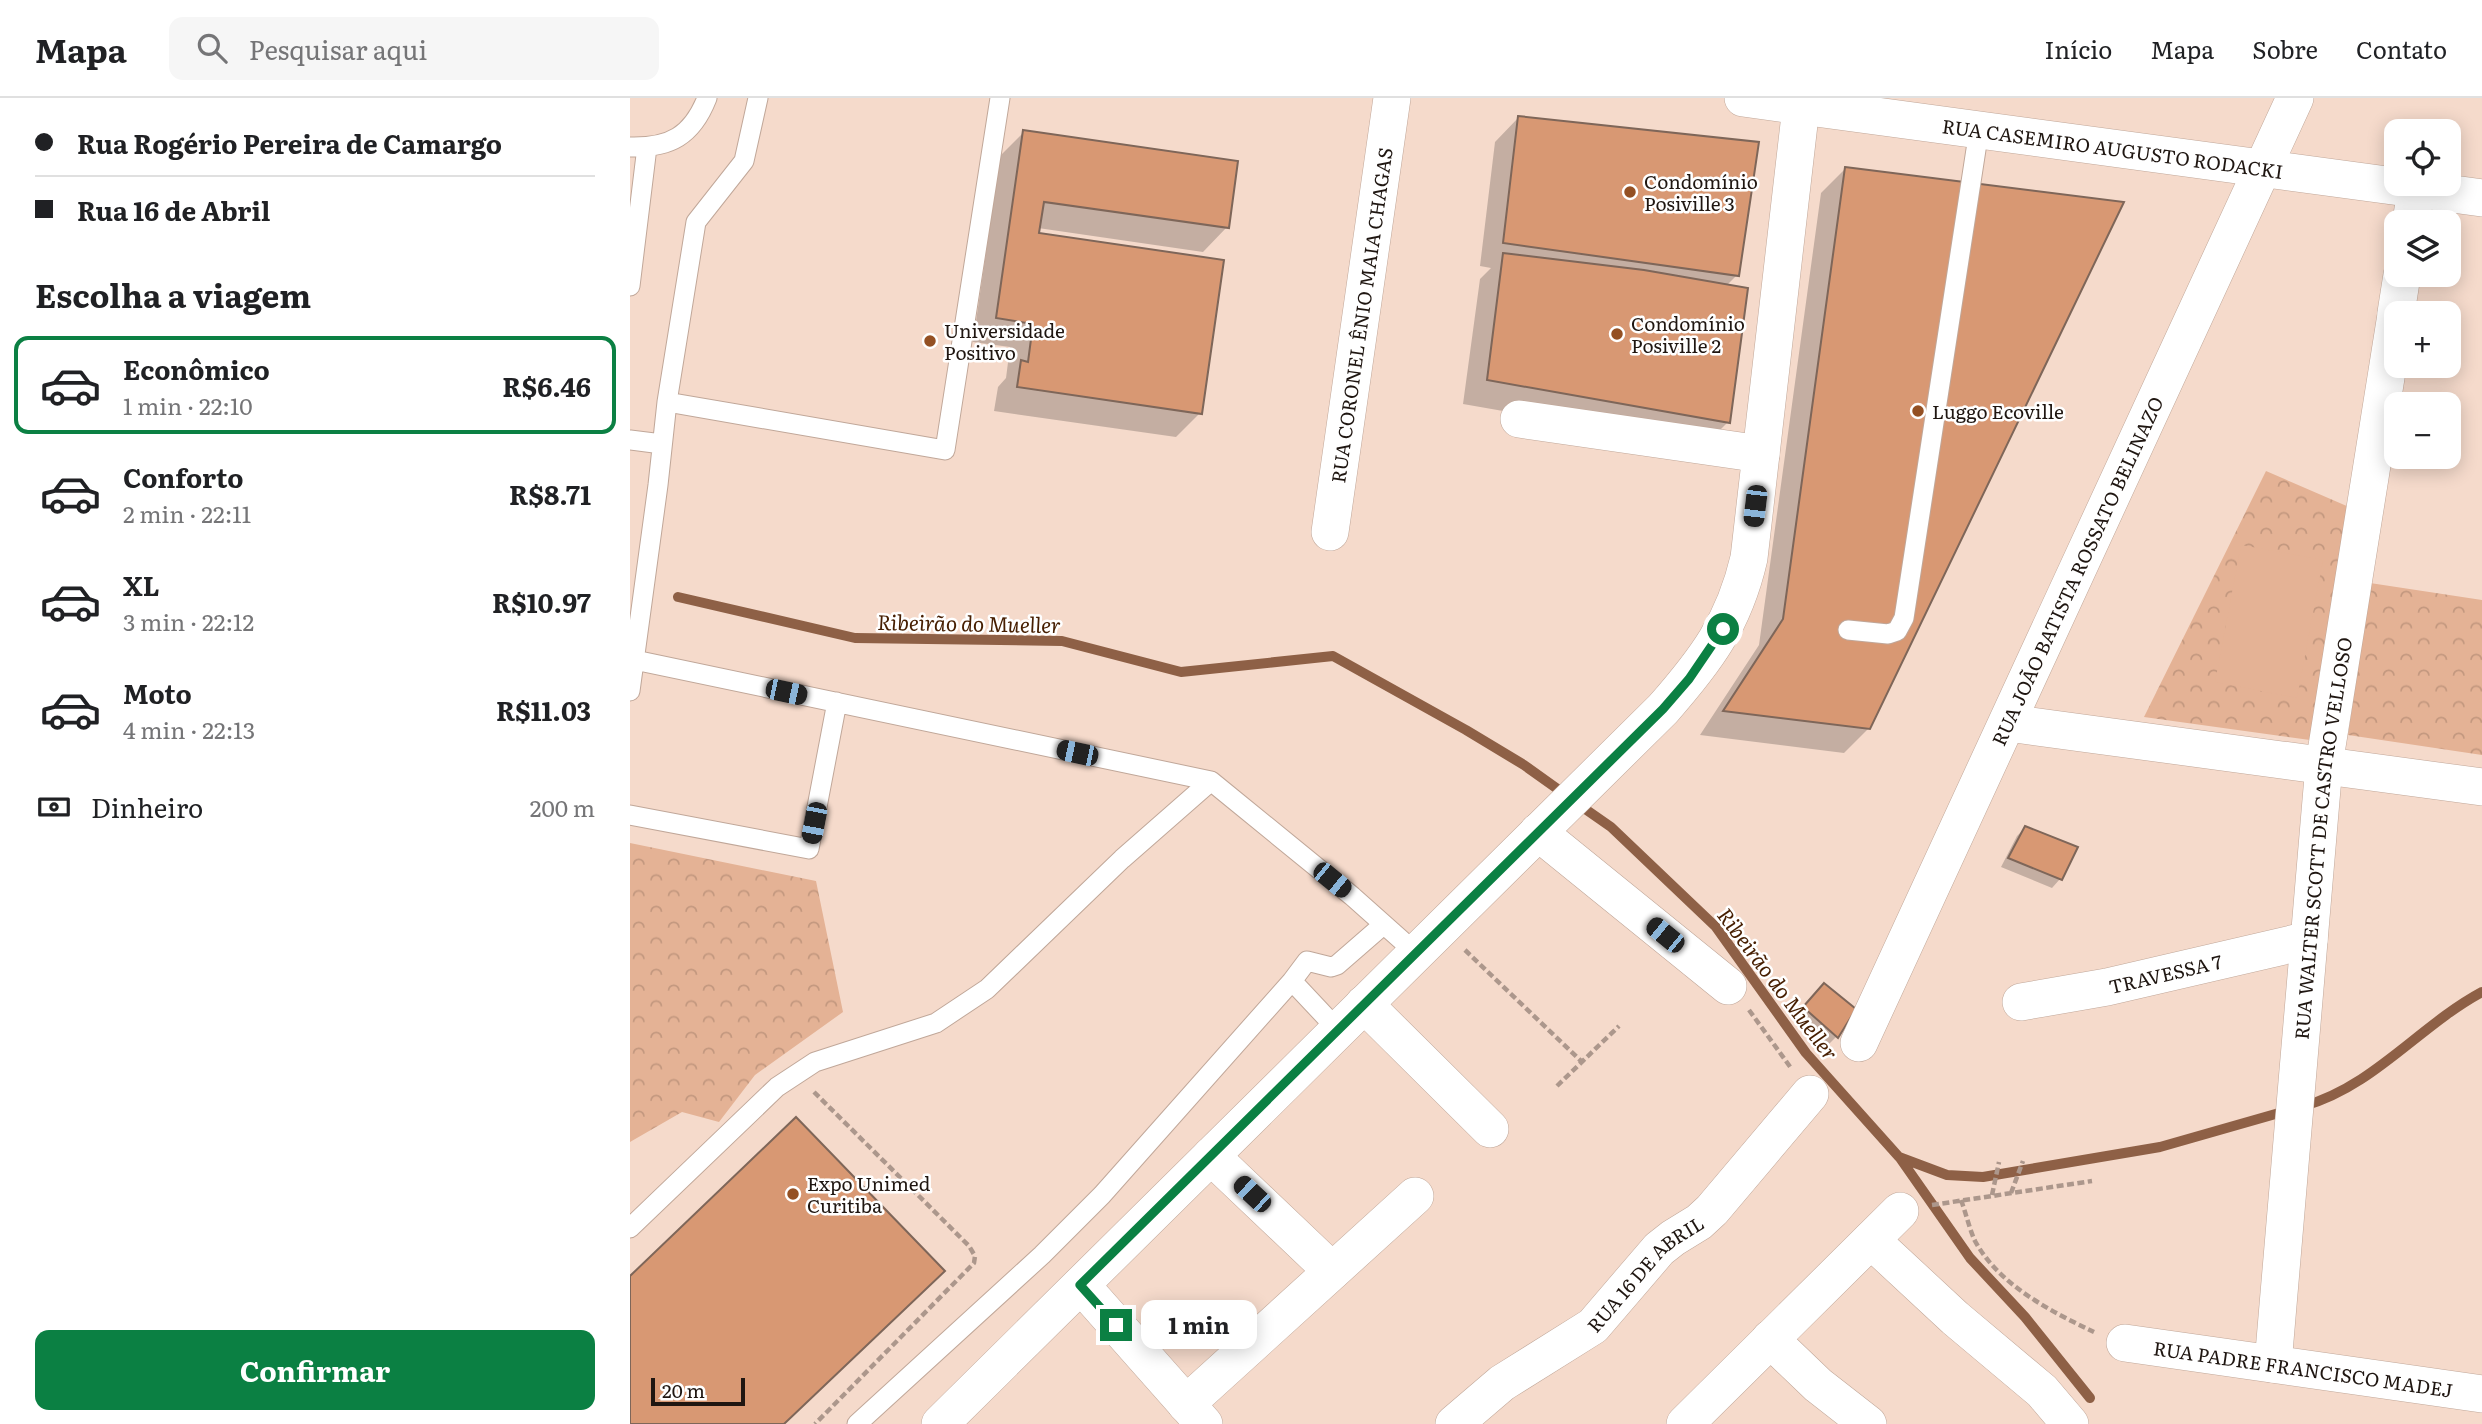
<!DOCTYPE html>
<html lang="pt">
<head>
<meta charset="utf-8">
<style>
  body { margin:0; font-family:Literata,serif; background:#f6f6f6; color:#202124; height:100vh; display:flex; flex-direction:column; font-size:26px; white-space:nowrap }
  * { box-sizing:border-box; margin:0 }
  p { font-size:23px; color:#757577 }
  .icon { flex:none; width:38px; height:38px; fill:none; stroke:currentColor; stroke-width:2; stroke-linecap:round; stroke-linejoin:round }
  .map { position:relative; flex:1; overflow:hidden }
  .side { display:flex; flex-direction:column; background:#fff; width:630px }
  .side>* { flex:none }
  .hud { display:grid; align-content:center; height:154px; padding:0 35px; background:#fff }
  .fabs { position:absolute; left:1754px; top:21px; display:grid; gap:14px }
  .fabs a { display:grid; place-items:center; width:77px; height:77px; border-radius:14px; background:#fff; box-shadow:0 4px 18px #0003; font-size:35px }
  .scale { position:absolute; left:21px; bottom:18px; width:94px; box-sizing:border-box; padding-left:7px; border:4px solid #1f1611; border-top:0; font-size:19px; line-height:24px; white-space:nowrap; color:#1f1611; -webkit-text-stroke:5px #fff; paint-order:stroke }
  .end { position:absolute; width:32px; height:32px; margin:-16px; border:9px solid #0b8043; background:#fff; box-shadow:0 0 0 4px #fff }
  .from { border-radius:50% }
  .bubble { position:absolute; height:49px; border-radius:14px; background:#fff; box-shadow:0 4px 18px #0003; font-size:23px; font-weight:700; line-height:49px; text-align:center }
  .car { position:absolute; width:21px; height:42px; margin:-21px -10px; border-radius:9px; box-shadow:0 0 5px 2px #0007; background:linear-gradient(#222 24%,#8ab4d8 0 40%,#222 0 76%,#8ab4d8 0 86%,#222 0) }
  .hud b { display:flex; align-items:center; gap:24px; height:66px; font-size:26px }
  .hud b+b { border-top:2px solid #e0e0e0 }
  .hud i { width:18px; height:18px; background:#202124 }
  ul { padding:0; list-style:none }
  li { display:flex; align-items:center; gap:21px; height:98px; margin:0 14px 10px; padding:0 21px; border:4px solid transparent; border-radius:14px }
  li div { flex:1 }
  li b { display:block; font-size:26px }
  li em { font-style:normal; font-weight:700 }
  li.active { border-color:#0b8043 }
  li>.icon { width:63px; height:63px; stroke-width:1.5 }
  h2 { padding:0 35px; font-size:32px; line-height:84px }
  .pay { display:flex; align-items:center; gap:18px; height:77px; padding:0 35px; font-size:26px }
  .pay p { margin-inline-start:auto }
  .cta { display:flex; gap:14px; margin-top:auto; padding:14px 35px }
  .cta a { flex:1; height:80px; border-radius:14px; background:#0b8043; color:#fff; font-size:28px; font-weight:700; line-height:80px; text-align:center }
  header { display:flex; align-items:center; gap:42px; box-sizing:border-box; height:98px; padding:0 35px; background:#fff; border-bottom:2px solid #e0e0e0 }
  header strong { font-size:33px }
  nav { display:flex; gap:38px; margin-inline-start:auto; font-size:24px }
  .search { width:490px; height:63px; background:#f6f6f6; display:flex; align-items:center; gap:18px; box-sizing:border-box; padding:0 24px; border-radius:14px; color:#757577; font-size:26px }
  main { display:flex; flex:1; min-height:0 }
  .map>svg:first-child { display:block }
  .forest { fill:url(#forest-crowns) }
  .pitch { fill:#e4b295 }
  .shadow { fill:#0003 }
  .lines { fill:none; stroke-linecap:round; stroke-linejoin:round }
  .stream { stroke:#8e6046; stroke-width:10 }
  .building { fill:#d89873; stroke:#7e6659; stroke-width:2 }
  .lane-casing { stroke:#c0a799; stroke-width:21 }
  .street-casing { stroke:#c0a799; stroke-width:38 }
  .path { stroke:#ac978c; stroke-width:4.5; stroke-dasharray:7 3.5; stroke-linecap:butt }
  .lane { stroke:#fff; stroke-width:19 }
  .street { stroke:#fff; stroke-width:37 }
  .route { stroke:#0b8043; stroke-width:9 }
  .poi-dot { fill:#945023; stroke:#fff; stroke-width:2.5 }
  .labels { text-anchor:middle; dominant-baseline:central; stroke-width:5; stroke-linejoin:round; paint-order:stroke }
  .street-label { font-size:19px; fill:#1f1611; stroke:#fff }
  .poi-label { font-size:19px; fill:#1f1611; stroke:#fff; text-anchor:start }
  .water-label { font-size:21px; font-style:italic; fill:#461e01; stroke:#fff }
</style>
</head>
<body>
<header>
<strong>Mapa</strong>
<div class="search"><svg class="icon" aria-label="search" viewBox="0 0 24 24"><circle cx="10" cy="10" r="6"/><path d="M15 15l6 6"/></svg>Pesquisar aqui</div>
<nav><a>Início</a><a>Mapa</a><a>Sobre</a><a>Contato</a></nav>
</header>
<main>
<section class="side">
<div class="hud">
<b><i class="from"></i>Rua Rogério Pereira de Camargo</b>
<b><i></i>Rua 16 de Abril</b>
</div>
<h2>Escolha a viagem</h2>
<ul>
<li class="active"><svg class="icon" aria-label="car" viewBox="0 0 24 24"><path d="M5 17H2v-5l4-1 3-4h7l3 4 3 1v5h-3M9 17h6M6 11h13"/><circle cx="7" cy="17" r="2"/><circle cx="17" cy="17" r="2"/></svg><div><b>Econômico</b><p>1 min · 22:10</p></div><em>R$6.46</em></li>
<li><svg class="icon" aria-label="car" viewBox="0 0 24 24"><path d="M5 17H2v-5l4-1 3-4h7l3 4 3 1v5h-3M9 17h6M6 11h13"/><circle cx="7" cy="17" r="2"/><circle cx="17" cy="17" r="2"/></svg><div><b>Conforto</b><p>2 min · 22:11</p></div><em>R$8.71</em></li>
<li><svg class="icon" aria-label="car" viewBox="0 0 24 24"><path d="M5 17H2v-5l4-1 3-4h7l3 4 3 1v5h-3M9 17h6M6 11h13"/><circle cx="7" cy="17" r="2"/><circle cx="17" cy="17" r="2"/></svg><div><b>XL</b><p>3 min · 22:12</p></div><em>R$10.97</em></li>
<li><svg class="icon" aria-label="car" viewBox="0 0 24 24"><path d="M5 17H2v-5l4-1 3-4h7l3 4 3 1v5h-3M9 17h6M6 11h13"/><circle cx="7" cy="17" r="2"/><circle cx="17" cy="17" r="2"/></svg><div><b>Moto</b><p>4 min · 22:13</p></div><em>R$11.03</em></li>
</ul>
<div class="pay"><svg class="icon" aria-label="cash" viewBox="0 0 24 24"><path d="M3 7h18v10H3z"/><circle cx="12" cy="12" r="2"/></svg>Dinheiro<p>200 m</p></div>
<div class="cta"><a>Confirmar</a></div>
</section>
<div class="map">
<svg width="1852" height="1326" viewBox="0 0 1852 1326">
  <defs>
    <pattern id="forest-crowns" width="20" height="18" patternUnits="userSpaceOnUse" patternTransform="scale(1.75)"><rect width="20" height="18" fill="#e4b295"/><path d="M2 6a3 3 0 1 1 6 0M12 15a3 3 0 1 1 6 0" fill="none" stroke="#c3987f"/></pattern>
  </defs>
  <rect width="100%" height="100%" fill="#f5dacb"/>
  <path class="forest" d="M1636,373L1719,409L1680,642L1514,619Z
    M1740,485L1852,502V657L1718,637Z
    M0,745L186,783L213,914L125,977L89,1024L52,1014L0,1044Z"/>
  <path class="pitch" d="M1611,447L1693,462L1667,600L1585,584Z"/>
  <path class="shadow" d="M889,19L1107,177L1096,188L1098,324L1074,348L833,306L850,181L861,170L850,168L865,44Z
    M394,34L597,129L573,154L408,130L407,137L570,315L546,339L364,313L368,289L376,280L380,249L343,244L370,58Z
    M1215,71L1239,630L1214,655L1070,637L1129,547L1191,95Z
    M1395,730L1445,750L1430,781L1422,790L1371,769L1387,738Z
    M1186,895L1224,911L1206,939L1198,947L1166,918Z"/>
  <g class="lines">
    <path class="stream" d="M48,499L225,540L432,543L551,574L703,558L836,632L894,667L936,697
      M948,706L981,729L1086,829L1176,955L1269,1059L1317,1077L1353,1079L1530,1049L1656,1013
      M1674,1008C1744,988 1789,928 1852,894
      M1270,1060L1340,1160L1395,1219L1460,1300"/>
  </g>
  <path class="building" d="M888,18L1129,44L1109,178L873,145Z
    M393,32L608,63L599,130L414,104L409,135L594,162L572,316L387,289L391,262L398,264L403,226L366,220Z
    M1215,69L1494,104L1240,631L1093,613L1153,521Z
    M873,155L1014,172L1118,190L1100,325L857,282Z
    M1395,728L1448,749L1432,782L1378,760Z
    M1194,885L1226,911L1208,940L1173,909Z
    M166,1019L315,1173L154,1326H0V1178Z"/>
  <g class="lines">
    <defs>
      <path id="lane" d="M128,0L114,63L66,124L37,304L315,352L370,0
        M0,49C40,50 62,38 77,0
        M0,188L17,49
        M0,342L32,346
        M1218,532L1258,536L1267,533L1274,520L1349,32
        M0,561L581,683
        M0,593L28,387L37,304
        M0,717L179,751L207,604
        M662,883L677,863L701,869L707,867L753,827
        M0,1130L147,989L185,964L306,925L357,891L492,761L581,683L722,798L786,855
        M227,1326L412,1157L472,1097L662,883L708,932"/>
      <g id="street">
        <path id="s1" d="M1113,0L1852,100"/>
        <path d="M1781,124L1786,92"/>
        <path d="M1766,215L1772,177"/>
        <path d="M889,321L1131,356"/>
        <path id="s2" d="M700,434L762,0"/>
        <path d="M1378,625L1852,689"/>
        <path d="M908,734L1098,888"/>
        <path id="s3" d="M1391,904L1477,889L1679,842"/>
        <path d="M734,906L860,1031"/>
        <path id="s4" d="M1229,945L1665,0"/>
        <path d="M581,1058L702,1173"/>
        <path d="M1241,1142L1325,1220L1412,1293L1440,1326"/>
        <path d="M451,1187L574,1326"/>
        <path d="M1140,1241L1188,1287L1238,1326"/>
        <path id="s5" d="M1495,1245L1852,1296"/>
        <path id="s6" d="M1643,1266L1694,667L1766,217"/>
        <path d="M556,1306L785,1098"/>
        <path d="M310,1326L1033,611C1076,562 1104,525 1119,460L1172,0"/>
        <path id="s7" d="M824,1326L872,1285L963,1228L1029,1151L1043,1140L1069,1124L1082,1112L1180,996"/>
        <path d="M1055,1326L1270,1113"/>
      </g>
    </defs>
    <use href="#lane" class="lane-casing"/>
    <use href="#street" class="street-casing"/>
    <path class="path" d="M835,852L952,964
      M1119,912L1161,970
      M927,988L989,928
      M184,994L302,1111L339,1148L345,1158L344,1165L185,1326
      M1381,1095L1393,1063
      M1362,1097L1369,1064
      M1331,1102C1336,1115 1339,1130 1345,1143C1369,1187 1420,1213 1464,1234
      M1302,1107L1462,1083"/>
    <use href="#lane" class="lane"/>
    <use href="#street" class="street"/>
  </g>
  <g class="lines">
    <path class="route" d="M486,1227L450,1187L1033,611L1059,581L1093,531"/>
  </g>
  <g class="poi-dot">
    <circle cx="1000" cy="94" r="7"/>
    <circle cx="987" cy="236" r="7"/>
    <circle cx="300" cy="243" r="7"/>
    <circle cx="1288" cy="313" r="7"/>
    <circle cx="163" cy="1096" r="7"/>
  </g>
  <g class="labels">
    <g class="street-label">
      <text stroke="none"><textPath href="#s1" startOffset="373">RUA CASEMIRO AUGUSTO RODACKI</textPath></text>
      <text stroke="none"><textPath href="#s2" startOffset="219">RUA CORONEL ÊNIO MAIA CHAGAS</textPath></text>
      <text stroke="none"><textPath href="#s4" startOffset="520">RUA JOÃO BATISTA ROSSATO BELINAZO</textPath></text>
      <text stroke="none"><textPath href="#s6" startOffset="528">RUA WALTER SCOTT DE CASTRO VELLOSO</textPath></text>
      <text stroke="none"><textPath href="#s3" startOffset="147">TRAVESSA 7</textPath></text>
      <text stroke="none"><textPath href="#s7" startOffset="245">RUA 16 DE ABRIL</textPath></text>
      <text stroke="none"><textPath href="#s5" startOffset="180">RUA PADRE FRANCISCO MADEJ</textPath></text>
    </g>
    <g class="poi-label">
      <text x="1014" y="83">Condomínio<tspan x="1014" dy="22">Posiville 3</tspan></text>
      <text x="1001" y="225">Condomínio<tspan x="1001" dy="22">Posiville 2</tspan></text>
      <text x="314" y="232">Universidade<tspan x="314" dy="22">Positivo</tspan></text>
      <text x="1302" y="313">Luggo Ecoville</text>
      <text x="177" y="1085">Expo Unimed<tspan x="177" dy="22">Curitiba</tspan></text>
    </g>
    <g class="water-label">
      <text transform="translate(339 524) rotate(1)">Ribeirão do Mueller</text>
      <text transform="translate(1149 885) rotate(53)">Ribeirão do Mueller</text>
    </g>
  </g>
</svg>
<div class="fabs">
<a><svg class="icon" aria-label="locate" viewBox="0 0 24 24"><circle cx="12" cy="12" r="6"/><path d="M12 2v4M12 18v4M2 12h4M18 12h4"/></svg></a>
<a><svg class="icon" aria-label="layers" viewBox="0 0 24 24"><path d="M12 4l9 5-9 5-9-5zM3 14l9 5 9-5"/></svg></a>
<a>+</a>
<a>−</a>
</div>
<div class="scale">20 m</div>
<i class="end from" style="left:1093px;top:531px"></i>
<i class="end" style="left:486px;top:1227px"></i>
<div class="bubble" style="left:511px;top:1202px;width:116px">1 min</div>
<i class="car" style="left:1125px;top:408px;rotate:187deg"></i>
<i class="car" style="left:156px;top:594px;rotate:102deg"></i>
<i class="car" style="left:447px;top:655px;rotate:282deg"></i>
<i class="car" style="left:184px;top:725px;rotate:191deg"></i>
<i class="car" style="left:702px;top:782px;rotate:129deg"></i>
<i class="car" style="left:1035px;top:837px;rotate:309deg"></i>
<i class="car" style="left:622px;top:1096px;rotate:313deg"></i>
</div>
</main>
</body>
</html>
